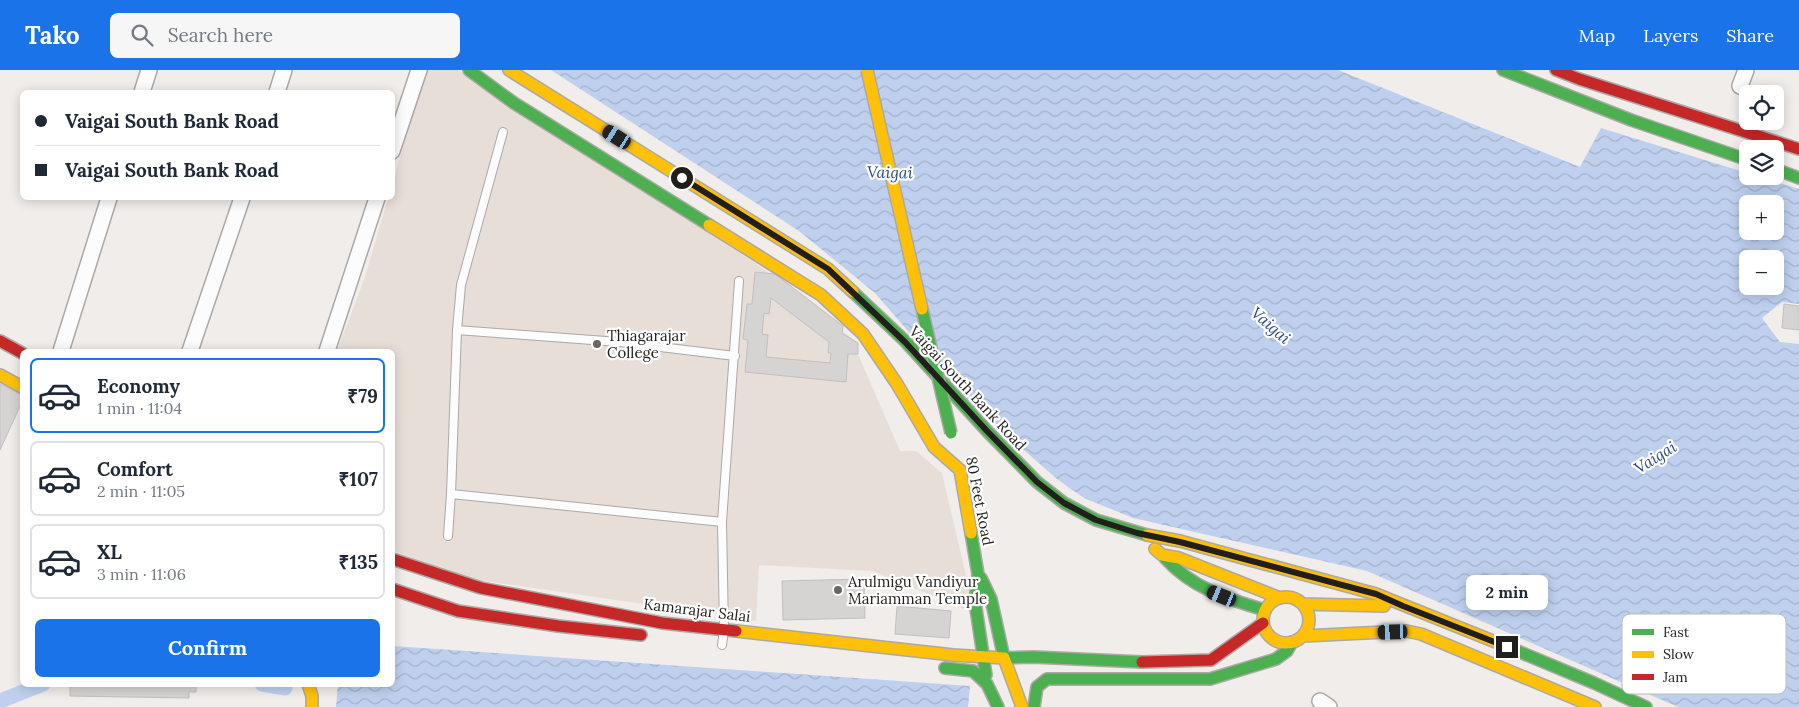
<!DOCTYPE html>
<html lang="en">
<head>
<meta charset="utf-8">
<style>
  body { margin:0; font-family:Lora,serif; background:#f6f6f7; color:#1f2937; height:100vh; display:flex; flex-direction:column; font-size:19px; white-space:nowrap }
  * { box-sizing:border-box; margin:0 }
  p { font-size:16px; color:#747a83 }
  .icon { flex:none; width:28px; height:28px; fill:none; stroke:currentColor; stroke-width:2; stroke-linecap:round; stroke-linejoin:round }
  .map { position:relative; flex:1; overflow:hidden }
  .sheet { position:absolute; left:20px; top:279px; width:375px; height:338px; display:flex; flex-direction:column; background:#fff; border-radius:8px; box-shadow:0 2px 12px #0003 }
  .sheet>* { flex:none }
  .banner { position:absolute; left:20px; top:20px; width:375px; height:110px; border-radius:8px; box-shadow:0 2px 12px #0003; display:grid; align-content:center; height:110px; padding:0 15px; background:#fff }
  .tools { position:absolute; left:1739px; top:15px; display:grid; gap:10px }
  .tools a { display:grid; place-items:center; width:45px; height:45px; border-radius:8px; background:#fff; box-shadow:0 2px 12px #0003; font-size:25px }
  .end { position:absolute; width:22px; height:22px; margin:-11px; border:6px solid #211e1c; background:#fff; box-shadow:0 0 0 2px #fff }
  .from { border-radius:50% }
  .bubble { position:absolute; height:35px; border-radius:8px; background:#fff; box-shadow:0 2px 12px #0003; font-size:16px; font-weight:700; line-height:35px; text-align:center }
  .car { position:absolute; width:15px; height:30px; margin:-15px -8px; border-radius:6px; box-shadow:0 0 4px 1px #0007; background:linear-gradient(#222 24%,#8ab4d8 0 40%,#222 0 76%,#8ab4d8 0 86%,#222 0) }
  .banner b { display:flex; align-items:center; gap:18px; height:48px; font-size:19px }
  .banner b+b { border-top:1px solid #e0e1e3 }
  .banner i { width:12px; height:12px; background:#1f2937 }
  ul { padding:9px 0 0; list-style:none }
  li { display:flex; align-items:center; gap:15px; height:75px; margin:0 10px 8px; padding:0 5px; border:2px solid #e0e1e3; border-radius:8px }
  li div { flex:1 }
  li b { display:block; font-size:19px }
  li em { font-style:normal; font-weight:700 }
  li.current { border-color:#1a73e8 }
  li>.icon { width:45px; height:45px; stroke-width:1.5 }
  .cta { display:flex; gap:10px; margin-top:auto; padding:10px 15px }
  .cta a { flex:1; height:58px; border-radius:8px; background:#1a73e8; color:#fff; font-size:20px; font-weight:700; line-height:58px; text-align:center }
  header { display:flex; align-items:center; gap:30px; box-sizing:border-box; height:70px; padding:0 25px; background:#1a73e8; color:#fff }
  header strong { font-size:24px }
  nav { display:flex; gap:28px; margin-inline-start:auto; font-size:18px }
  .search { width:350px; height:45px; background:#f6f6f7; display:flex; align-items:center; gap:12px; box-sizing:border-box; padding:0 18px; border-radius:8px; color:#747a83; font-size:19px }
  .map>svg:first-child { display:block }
  .built { fill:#e8ded8 }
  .water { fill:url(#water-waves); fill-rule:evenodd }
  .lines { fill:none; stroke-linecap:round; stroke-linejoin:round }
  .canal { stroke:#bed0ee; stroke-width:15 }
  .building { fill:#d6d3d3; stroke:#c2bfc0; fill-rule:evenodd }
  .lane-casing { stroke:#aba8a6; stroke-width:10 }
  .street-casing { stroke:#aba8a6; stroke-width:18 }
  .fast-casing { stroke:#aba8a6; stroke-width:14 }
  .slow-casing { stroke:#aba8a6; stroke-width:14 }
  .jam-casing { stroke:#aba8a6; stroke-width:14 }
  .lane { stroke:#fdfcfc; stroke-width:8 }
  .street { stroke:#fdfcfc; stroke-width:15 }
  .fast { stroke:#4caf50; stroke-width:11 }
  .slow { stroke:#ffc107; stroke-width:11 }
  .jam { stroke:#c62828; stroke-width:11 }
  .fast-bridge-casing { stroke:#aba8a6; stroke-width:14; stroke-linecap:butt }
  .slow-bridge-casing { stroke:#aba8a6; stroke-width:14; stroke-linecap:butt }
  .fast-bridge { stroke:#4caf50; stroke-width:11 }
  .slow-bridge { stroke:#ffc107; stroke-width:11 }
  .route { stroke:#211e1c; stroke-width:6 }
  .poi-dot { fill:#6a6664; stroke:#fff; stroke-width:2 }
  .labels { text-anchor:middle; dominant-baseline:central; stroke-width:4.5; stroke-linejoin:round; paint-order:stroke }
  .poi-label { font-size:15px; fill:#211e1c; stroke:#fff; text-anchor:start }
  .street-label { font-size:15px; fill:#211e1c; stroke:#fff }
  .water-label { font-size:16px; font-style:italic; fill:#2c4c84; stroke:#fff }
  .key { fill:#fff; stroke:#bcbcbb; stroke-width:1 }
  .key-label { font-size:14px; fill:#211e1c }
</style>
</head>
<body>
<header>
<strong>Tako</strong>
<div class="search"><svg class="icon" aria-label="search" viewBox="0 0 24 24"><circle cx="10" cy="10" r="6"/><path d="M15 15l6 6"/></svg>Search here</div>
<nav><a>Map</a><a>Layers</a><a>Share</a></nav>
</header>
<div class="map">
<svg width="1799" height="637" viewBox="0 0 1799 637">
  <defs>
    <pattern id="water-waves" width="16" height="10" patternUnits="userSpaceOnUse" patternTransform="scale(1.25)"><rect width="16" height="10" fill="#bed0ee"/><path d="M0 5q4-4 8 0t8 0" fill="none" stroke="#a3b2cc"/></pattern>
  </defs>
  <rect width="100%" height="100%" fill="#f1edea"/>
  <path class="built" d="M424,0H459L761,197L851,268L900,381H916L942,403L971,527L964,539L873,501L759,495L756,551L712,540V544L471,509L393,481L392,281H337L365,207L388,128H392L393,113Z"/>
  <path class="water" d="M551,0H1338L1580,97L1601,58L1747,103L1748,106H1758L1799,119V234L1782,232L1762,248L1780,272L1799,274V637H1678L1367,501L1133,448L1084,428L1057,409L972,335L875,223L799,161ZM1748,134H1775V161H1748ZM1748,189H1775V216H1748Z
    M393,576L970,616L968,637H336L338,614H392Z"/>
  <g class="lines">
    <path class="canal" d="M262,614L285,618
      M0,631L43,614"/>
  </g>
  <path class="building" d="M755,202L775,204L843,256L842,263L858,273V284H848L846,312L745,302L748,270L743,269L747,234H752ZM771,228L829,272L828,283H831L830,293L766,287L768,265L762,264L764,243L769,244Z
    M1784,234L1799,236V260L1782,258Z
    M0,314L22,325V332L0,380Z
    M864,509L865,548L783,550L782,511Z
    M897,536L951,541L949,568L895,564Z
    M70,614H196V622H189V628L70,626Z"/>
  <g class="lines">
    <defs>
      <path id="lane" d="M457,260L619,272L735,286
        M451,424L722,452
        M448,466L451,424L457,260L461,215L503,62
        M722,575L724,560L722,452L739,211"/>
      <path id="street" d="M1740,16L1746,0
        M142,22L149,0
        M277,22L284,0
        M392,81L419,0
        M61,281L109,128
        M190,281L242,128
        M327,281L377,128
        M1320,631L1329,637"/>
      <path id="fast" d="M469,0L514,33L709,155
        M1503,0L1631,50L1748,90
        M1775,99L1799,108
        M853,222L905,271L987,361L1037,412L1064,433L1096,450L1147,465
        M971,463L978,504L975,532L986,605
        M1165,488C1192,518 1227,529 1265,540
        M981,508L991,529L1004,588L1033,587L1142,592
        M1503,575L1594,613L1646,637
        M945,598L973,601L987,614L998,637
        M1034,637L1037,617L1047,609H1210L1276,589L1287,581L1292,572"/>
      <path id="slow" d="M509,0L828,199L853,222
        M709,155L821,225L863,264L897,314L934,377L960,400L971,463
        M0,305L22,317
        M1147,465L1180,471L1376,524L1503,575
        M1155,479L1162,485L1179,488L1280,528
        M1263 550a23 23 0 1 1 46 0a23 23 0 1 1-46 0Z
        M1303,534L1384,536
        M736,561L953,585L1004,588L1022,637
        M1303,566L1406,561L1421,564L1595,637
        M308,614L312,626V637"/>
      <path id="jam" d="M1556,0L1579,9L1799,79
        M0,271L22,283
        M392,489L481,518L662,553L736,561
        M392,519L458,541L558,556L641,565
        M1142,592L1211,590L1263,553"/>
    </defs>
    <use href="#lane" class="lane-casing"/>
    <use href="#street" class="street-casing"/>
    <use href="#fast" class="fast-casing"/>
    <use href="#slow" class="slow-casing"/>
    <use href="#jam" class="jam-casing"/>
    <use href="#lane" class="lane"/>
    <use href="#street" class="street"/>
    <use href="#fast" class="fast"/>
    <use href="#slow" class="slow"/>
    <use href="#jam" class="jam"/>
    <defs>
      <path id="fast-bridge" d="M922,239L951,363"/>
      <path id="slow-bridge" d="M867,0L922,239"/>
    </defs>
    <use href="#fast-bridge" class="fast-bridge-casing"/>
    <use href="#slow-bridge" class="slow-bridge-casing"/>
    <use href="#fast-bridge" class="fast-bridge"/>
    <use href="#slow-bridge" class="slow-bridge"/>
  </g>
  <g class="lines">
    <path class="route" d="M682,108L828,199L905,272L987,361L1037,412L1064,433L1096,450L1137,463L1180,472L1376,524L1403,536L1507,577"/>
  </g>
  <g class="poi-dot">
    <circle cx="597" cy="274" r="5"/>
    <circle cx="838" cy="520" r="5"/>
  </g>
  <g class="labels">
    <g class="poi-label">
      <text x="607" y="265">Thiagarajar<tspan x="607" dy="17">College</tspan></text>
      <text x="848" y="511">Arulmigu Vandiyur<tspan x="848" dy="17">Mariamman Temple</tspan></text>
    </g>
    <g class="street-label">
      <text transform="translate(968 318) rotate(47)">Vaigai South Bank Road</text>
      <text transform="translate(980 431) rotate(79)">80 Feet Road</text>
      <text transform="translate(697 540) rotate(7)">Kamarajar Salai</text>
    </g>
    <g class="water-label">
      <text transform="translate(890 102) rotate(1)">Vaigai</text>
      <text transform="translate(1271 255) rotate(41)">Vaigai</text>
      <text transform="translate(1655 387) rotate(-32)">Vaigai</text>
    </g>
  </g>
  <rect x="1622" y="544" width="164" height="80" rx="8" class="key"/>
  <rect x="1632" y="559" width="22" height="6" fill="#4caf50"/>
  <rect x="1632" y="581" width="22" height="7" fill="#ffc107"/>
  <rect x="1632" y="604" width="22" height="6" fill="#c62828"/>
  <g class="key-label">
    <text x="1663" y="567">Fast</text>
    <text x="1663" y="589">Slow</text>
    <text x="1663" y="612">Jam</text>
  </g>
</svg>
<div class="tools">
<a><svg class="icon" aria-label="locate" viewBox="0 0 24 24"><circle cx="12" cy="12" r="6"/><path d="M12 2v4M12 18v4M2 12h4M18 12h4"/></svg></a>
<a><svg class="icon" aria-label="layers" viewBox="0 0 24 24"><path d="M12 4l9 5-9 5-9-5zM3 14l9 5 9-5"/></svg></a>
<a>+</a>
<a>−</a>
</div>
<i class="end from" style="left:682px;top:108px"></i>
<i class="end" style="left:1507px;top:577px"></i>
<div class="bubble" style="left:1466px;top:505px;width:82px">2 min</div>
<i class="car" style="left:617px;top:67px;rotate:302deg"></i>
<i class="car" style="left:1222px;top:526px;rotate:292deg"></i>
<i class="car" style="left:1393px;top:562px;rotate:268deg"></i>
<div class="banner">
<b><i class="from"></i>Vaigai South Bank Road</b>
<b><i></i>Vaigai South Bank Road</b>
</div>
<section class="sheet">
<ul>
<li class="current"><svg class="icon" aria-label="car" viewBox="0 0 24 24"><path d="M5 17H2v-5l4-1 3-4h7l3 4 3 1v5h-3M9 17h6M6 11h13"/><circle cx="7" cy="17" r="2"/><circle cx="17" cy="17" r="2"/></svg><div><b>Economy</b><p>1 min · 11:04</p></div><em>₹79</em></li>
<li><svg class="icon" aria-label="car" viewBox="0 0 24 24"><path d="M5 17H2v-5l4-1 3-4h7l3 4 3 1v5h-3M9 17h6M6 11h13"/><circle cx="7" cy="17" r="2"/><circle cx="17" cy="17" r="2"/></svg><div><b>Comfort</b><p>2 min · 11:05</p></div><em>₹107</em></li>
<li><svg class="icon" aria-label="car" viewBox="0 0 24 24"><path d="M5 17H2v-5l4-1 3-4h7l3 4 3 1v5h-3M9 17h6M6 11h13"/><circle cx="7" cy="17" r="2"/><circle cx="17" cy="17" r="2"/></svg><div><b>XL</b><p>3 min · 11:06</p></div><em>₹135</em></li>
</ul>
<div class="cta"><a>Confirm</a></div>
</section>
</div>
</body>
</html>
